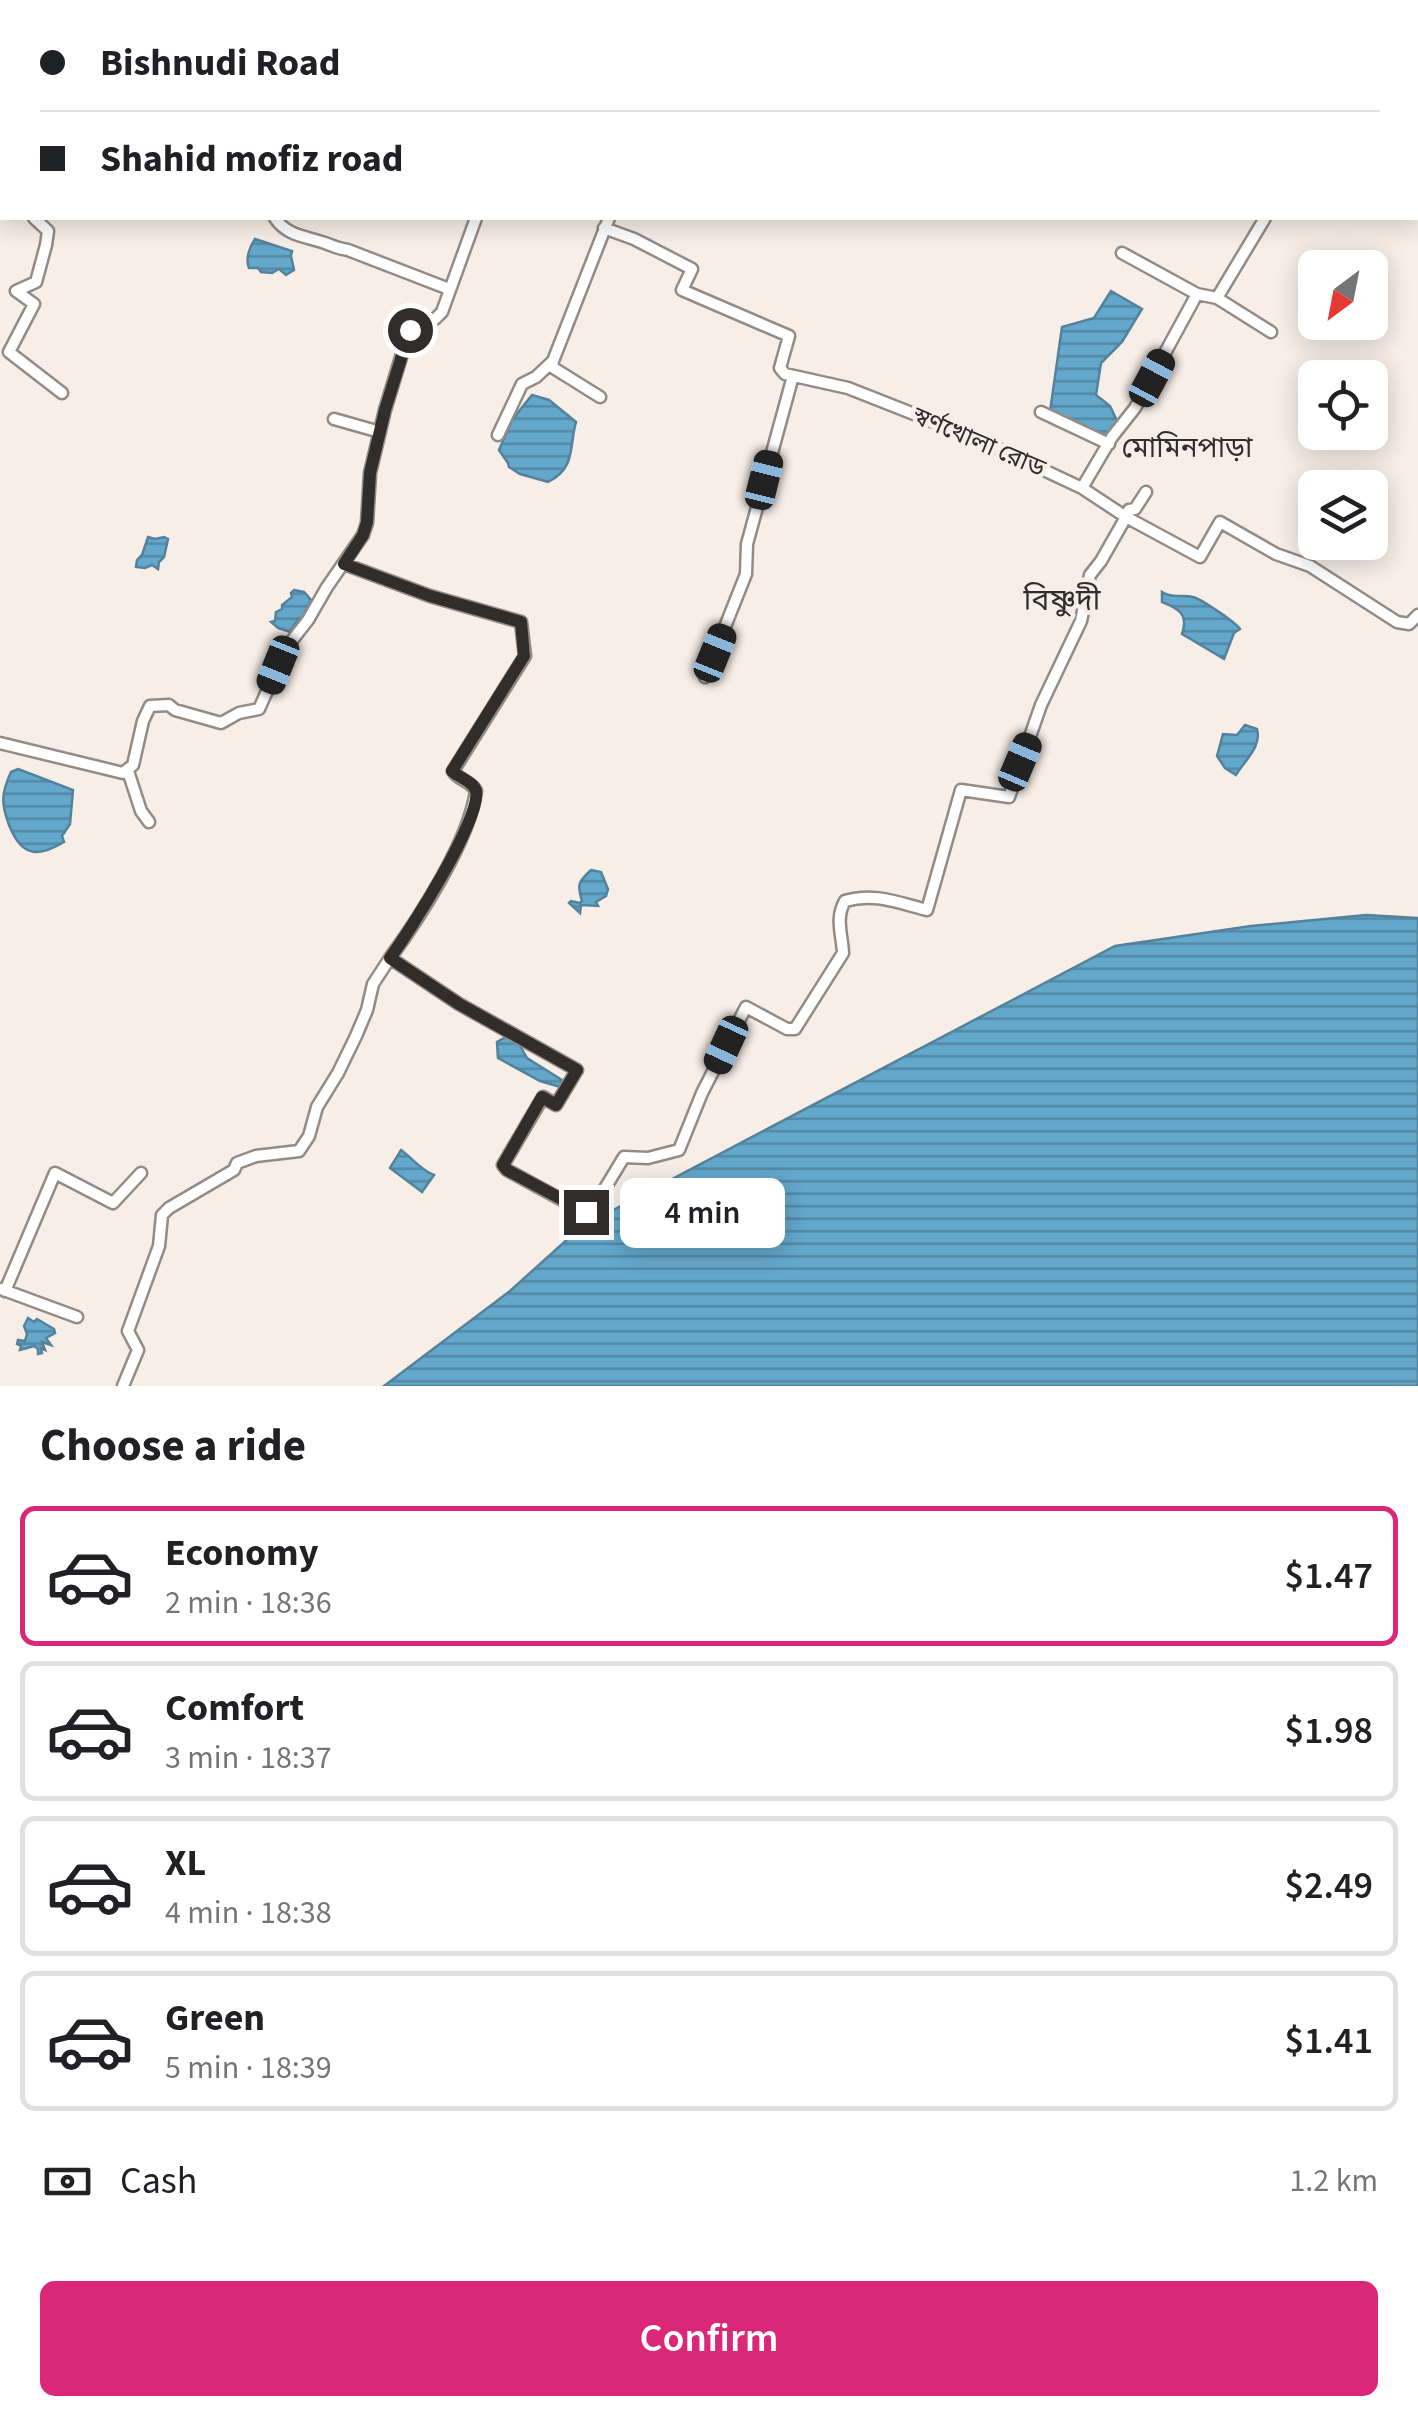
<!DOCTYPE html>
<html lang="en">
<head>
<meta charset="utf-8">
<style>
  body { margin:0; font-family:"Source Sans 3","Noto Sans Bengali",sans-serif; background:#f6f6f6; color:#202124; height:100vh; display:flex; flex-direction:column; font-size:38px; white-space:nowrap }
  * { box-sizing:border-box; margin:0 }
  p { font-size:32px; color:#757577 }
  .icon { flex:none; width:55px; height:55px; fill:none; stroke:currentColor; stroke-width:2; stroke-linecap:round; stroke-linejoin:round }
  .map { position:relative; height:1386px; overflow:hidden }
  .details { display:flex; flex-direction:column; background:#fff; flex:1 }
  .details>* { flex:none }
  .banner { position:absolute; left:0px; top:0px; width:1420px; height:220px; box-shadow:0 5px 25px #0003; display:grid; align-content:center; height:220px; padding:0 40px; background:#fff }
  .needle { width:65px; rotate:212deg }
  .fabs { position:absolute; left:1298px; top:250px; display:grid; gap:20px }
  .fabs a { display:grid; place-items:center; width:90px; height:90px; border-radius:15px; background:#fff; box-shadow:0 5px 25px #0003; font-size:50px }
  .end { position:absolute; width:45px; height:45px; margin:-22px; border:12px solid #302d2a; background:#fff; box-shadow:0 0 0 5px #fff }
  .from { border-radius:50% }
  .bubble { position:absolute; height:70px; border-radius:15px; background:#fff; box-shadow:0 5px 25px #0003; font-size:32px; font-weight:600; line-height:70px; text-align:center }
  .car { position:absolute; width:30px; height:60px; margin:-30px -15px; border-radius:12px; box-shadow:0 0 8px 2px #0007; background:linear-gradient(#222 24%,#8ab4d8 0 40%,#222 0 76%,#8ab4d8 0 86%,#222 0) }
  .banner b { display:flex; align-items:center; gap:35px; height:95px; font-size:38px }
  .banner b+b { border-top:2px solid #e0e0e0 }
  .banner i { width:25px; height:25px; background:#202124 }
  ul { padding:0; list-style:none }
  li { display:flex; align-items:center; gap:30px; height:140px; margin:0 20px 15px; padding:0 20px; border:5px solid #e0e0e0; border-radius:15px }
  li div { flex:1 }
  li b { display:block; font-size:38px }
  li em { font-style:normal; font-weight:600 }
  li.on { border-color:#db2777 }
  li>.icon { width:90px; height:90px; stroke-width:1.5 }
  h2 { padding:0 40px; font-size:45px; line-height:120px }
  .pay { display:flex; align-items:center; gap:25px; height:110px; padding:0 40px; font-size:38px }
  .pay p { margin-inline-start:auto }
  .cta { display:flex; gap:20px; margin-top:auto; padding:20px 40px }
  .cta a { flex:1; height:115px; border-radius:15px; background:#db2777; color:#fff; font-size:40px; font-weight:600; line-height:115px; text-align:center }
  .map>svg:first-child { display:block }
  .water { fill:url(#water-rules); stroke:#54829b; stroke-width:2.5 }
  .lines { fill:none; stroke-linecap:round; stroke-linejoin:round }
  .minor-casing { stroke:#938b85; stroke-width:15 }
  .major-casing { stroke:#938b85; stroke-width:18 }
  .minor { stroke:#fff; stroke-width:10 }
  .major { stroke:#fff; stroke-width:12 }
  .route { stroke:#302d2a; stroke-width:12 }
  .labels { text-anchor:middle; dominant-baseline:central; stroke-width:9; stroke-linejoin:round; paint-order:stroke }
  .street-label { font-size:25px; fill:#302d2a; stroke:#f7eee7 }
  .neighbourhood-label { font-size:28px; fill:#302d2a; stroke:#f7eee7 }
  .quarter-label { font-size:30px; fill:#302d2a; stroke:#f7eee7 }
</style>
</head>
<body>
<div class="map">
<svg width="1418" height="1386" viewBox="0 0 1418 1386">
  <defs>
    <pattern id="water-rules" width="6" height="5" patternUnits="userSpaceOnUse" patternTransform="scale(2.5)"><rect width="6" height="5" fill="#63a7cb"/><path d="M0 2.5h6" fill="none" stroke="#5288a5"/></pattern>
  </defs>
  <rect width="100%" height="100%" fill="#f7eee7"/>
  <path class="water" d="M255,239L292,251L291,256L294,270L286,275L279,269L272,273L261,272L258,268H249C245,259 250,246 255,239Z
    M1111,291L1142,309L1122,342L1101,363L1096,395L1110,406L1118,423L1105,436L1050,412L1062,327L1094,318Z
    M532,395L549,400L576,422C569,447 576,468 548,482L520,474L509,467L508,463L499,450L512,420Z
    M148,537L155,539L164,537L168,539L164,557L159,562L158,569L152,565L145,568L136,567L137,560L142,555Z
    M294,590L304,592L311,600L302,618L298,619L290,632L278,628L271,622L275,621L276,612L282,609V605L292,597L291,593Z
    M1162,592C1173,599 1182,594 1193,597C1201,599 1235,622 1240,629L1234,633L1224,659L1182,634C1189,614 1178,608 1162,602Z
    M1245,725L1257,729C1262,747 1244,761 1236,775L1225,768L1217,756L1223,734L1237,735Z
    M18,769L73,790L70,824L62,836L64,842C36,859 21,855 9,825C1,803 1,794 11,772Z
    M591,870L601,872L608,889L606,896L596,902L598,906L581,905L580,913L569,903L571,901L580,903L582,901C577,884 578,882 591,870Z
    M1366,915L1418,918V1386H384L510,1291L581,1227L1115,946L1251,926Z
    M506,1037L519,1044L527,1058L562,1080L560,1087L540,1081L498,1058L497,1042Z
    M401,1150C413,1159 421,1170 434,1175L422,1192L390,1168Z
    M28,1318L34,1322L37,1319L54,1329L55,1333L46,1338L51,1345L42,1342L45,1350L41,1348L42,1353L38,1354V1349L34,1346L20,1350L21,1346L17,1344L18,1340L25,1341L27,1334L24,1326Z"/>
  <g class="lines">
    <defs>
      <path id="minor" d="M445,0L450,2
        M101,2L103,0
        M416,2L417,0
        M597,2L599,0
        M695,2L696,0
        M1106,2L1107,0
        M1395,2L1397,0
        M0,130L2,131
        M0,182L2,177
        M34,218L48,231L46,245L36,282L16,291L34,304L9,352L62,393
        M275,218C287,236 305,236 325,243C333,246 339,249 348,250L449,289
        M604,228L634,239L692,269L682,290L789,336L780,368L785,374L848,388L980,440L1082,488L1126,517L1129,510L1135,509L1146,492
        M1122,253L1197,294L1217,298L1271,332
        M1217,298L1265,218
        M553,361L552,367L600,397
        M1041,412L1109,444
        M334,419L380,432
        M498,435L522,384L536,377L553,361L609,218
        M1082,488L1112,437L1135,408L1197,294
        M344,564L430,596L521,622L525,656L453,771C458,780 471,781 476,791C469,841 420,917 390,958L459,1004L577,1070L556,1105L543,1097L503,1165L507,1170L586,1213L593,1208L624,1157L648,1158L679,1150L702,1093L746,1007L787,1029H795L843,953C842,934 835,918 845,901C874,892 899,903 927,910L961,790L1009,797L1041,705L1081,621L1090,575L1101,561L1126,517L1200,557L1220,522L1276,554L1310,566L1397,622L1409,624L1418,615
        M705,677L746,574L747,544L793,376
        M0,743L123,773L133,765L143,721L150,706L169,705L175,710L221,723L239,713L259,709L287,647L308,620L327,587L363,535L367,523L370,473L385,410L406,341L415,325L435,319L442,312L476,218
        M128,771L141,811L149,822
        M1,1289L77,1317
        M5,1291L55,1173L113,1203L141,1173
        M123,1386L138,1350L128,1331L159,1246L162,1215L169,1208L234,1170L237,1163L256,1156L299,1151L309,1136L317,1107L338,1073L356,1036L367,1010L373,984L390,958"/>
      <path id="major" d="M986,0L993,2
        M1116,2L1127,0"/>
    </defs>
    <use href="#minor" class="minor-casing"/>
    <use href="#major" class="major-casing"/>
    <use href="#minor" class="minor"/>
    <use href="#major" class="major"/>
  </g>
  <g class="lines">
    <path class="route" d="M410,330L385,410L370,473L367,522L363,535L344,564L430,596L521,622L524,656L452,771C458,777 474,782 476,791C482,818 408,934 390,958L459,1004L577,1070L556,1105L542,1097L503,1165L507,1170L586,1212"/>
  </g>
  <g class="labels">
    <g class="street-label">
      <text transform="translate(979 442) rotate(23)">স্বর্ণখোলা রোড</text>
    </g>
    <g class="neighbourhood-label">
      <text x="1187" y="448">মোমিনপাড়া</text>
    </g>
    <g class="quarter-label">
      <text x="1062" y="600">বিষ্ণুদী</text>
    </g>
  </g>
</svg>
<div class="fabs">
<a><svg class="needle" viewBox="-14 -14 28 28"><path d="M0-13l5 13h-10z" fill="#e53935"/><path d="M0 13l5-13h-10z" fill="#757577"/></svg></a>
<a><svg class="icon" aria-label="locate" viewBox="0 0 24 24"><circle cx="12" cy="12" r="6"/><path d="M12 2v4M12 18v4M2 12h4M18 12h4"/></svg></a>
<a><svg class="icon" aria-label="layers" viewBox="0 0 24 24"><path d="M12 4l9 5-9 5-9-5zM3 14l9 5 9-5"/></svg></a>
</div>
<i class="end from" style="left:410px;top:330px"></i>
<i class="end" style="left:586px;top:1212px"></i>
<div class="bubble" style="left:620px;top:1178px;width:165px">4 min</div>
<i class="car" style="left:1152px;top:378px;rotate:28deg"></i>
<i class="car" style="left:764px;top:480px;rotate:14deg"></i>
<i class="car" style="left:715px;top:653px;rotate:22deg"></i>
<i class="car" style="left:278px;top:665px;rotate:202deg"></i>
<i class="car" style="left:1020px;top:762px;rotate:23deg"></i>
<i class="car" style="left:726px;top:1045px;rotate:205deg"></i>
<div class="banner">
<b><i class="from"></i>Bishnudi Road</b>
<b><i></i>Shahid mofiz road</b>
</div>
</div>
<section class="details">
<h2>Choose a ride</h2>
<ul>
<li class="on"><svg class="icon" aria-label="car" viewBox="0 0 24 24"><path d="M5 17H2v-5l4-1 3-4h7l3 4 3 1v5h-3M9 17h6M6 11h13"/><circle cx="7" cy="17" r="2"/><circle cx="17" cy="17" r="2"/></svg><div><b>Economy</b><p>2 min · 18:36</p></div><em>$1.47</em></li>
<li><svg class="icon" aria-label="car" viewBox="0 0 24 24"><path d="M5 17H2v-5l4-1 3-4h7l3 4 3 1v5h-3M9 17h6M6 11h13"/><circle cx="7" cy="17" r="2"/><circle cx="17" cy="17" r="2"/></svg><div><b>Comfort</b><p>3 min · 18:37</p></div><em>$1.98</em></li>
<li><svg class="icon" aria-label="car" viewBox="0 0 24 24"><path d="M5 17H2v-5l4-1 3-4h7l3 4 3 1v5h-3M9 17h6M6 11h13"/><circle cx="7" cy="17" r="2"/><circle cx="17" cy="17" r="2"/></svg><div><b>XL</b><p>4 min · 18:38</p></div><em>$2.49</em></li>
<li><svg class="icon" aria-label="car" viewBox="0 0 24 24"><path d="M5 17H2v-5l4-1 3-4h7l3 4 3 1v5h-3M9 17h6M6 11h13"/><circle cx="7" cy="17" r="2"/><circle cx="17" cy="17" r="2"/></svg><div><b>Green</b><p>5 min · 18:39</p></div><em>$1.41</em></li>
</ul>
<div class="pay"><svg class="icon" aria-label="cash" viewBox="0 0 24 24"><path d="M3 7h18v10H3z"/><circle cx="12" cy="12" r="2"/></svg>Cash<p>1.2 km</p></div>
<div class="cta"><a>Confirm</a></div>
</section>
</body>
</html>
